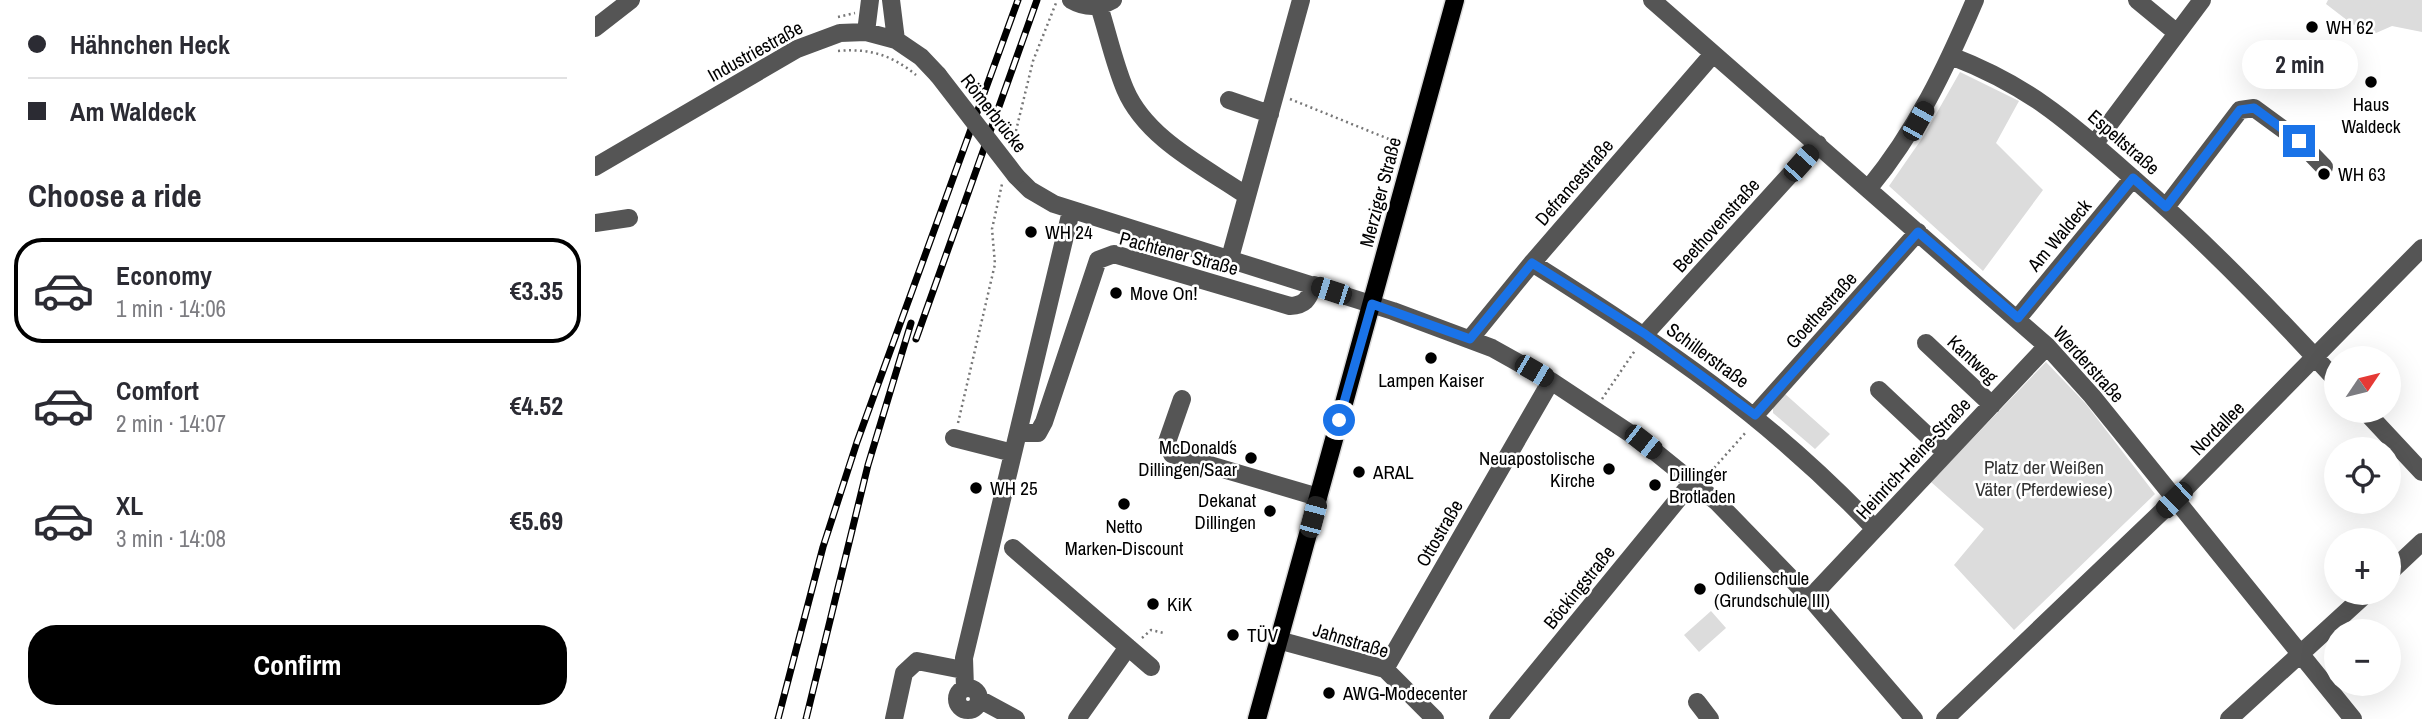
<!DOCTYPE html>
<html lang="en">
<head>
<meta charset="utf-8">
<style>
  body { margin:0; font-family:"Archivo Narrow",sans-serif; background:#f2f2f3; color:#2b2b33; height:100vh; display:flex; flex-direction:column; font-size:26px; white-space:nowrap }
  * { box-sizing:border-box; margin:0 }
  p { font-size:23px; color:#7c7c81 }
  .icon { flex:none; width:38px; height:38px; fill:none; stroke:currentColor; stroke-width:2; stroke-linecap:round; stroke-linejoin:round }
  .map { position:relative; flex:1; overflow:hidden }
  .side { display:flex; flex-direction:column; background:#fff; width:595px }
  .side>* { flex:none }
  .banner { display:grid; align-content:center; height:154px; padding:0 28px; background:#fff }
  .needle { width:46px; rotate:55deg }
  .fabs { position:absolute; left:1729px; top:346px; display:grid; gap:14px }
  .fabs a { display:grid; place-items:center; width:77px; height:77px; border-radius:50%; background:#fff; box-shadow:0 7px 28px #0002; font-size:35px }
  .end { position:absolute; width:32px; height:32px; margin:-16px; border:9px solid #1a73e8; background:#fff; box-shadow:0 0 0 4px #fff }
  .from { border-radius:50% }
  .bubble { position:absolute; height:49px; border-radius:24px; background:#fff; box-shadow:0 7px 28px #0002; font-size:23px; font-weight:700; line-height:49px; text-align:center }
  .car { position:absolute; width:21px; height:42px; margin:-21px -10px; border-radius:9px; box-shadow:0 0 5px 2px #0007; background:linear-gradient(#222 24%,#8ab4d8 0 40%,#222 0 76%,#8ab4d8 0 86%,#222 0) }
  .banner b { display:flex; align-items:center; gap:24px; height:66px; font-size:26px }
  .banner b+b { border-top:2px solid #e1e1e2 }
  .banner i { width:18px; height:18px; background:#2b2b33 }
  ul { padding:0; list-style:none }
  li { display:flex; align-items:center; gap:21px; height:105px; margin:0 14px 10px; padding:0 14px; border:4px solid transparent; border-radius:28px }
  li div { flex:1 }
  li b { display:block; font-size:26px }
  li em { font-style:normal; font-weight:700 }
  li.on { border-color:#000 }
  li>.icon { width:63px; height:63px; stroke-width:1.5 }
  h2 { padding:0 28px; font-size:32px; line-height:84px }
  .primary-button { display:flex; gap:14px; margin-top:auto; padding:14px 28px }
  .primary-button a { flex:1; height:80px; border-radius:28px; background:#000; color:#fff; font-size:28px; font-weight:700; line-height:80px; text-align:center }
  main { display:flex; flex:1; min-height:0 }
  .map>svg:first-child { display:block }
  .green { fill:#dcdcdc }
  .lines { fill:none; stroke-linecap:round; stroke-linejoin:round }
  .major-casing { stroke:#dbdbdb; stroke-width:21 }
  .path { stroke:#777; stroke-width:2.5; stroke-dasharray:2 3.5; stroke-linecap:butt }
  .minor { stroke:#555; stroke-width:18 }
  .major { stroke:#000; stroke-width:18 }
  .rail-casing { stroke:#000; stroke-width:7 }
  .rail { stroke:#fff; stroke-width:4.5; stroke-dasharray:13; stroke-linecap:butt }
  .minor-bridge { stroke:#555; stroke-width:18 }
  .route { stroke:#1a73e8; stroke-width:9 }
  .poi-dot { fill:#000; stroke:#fff; stroke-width:2.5 }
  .labels { text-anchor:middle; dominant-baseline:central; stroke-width:5; stroke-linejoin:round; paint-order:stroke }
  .poi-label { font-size:19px; fill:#000; stroke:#fff; text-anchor:start }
  .street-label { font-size:19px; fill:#000; stroke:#fff }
  .park-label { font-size:19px; fill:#333; stroke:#fff }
</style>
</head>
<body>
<main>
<section class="side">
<div class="banner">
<b><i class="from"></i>Hähnchen Heck</b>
<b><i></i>Am Waldeck</b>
</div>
<h2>Choose a ride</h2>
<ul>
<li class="on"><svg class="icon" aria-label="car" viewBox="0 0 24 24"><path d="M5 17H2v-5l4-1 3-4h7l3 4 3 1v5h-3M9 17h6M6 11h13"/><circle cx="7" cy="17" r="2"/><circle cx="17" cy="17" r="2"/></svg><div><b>Economy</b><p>1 min · 14:06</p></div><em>€3.35</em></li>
<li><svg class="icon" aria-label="car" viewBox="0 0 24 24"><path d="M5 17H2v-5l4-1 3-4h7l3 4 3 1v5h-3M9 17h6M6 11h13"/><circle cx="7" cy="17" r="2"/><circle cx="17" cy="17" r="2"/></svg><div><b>Comfort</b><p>2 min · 14:07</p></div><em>€4.52</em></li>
<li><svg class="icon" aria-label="car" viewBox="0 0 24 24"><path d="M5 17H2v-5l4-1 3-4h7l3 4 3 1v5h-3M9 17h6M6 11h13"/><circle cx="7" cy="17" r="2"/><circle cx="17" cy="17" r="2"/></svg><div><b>XL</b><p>3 min · 14:08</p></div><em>€5.69</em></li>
</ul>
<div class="primary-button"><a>Confirm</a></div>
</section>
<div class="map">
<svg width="1827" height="719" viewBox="0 0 1827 719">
  <rect width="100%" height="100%" fill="#fff"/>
  <path class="green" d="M1733,0H1827V32L1797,26L1781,33L1757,24L1731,4Z
    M1365,72L1424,101L1401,143L1448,190L1388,271L1294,186L1328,137Z
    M1451,362L1491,404L1560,494L1419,630L1359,565L1389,529L1336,482Z
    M1189,393L1235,434L1220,449L1178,413V405Z
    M1116,611L1131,628L1104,652L1089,635Z"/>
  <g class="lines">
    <defs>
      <path id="major" d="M662,719L860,0"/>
    </defs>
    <use href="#major" class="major-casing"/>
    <path class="path" d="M243,17L260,13
      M243,51C274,48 297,55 321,75
      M695,99L806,144
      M417,147L438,61L461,3
      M1007,399L1041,349
      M363,423L400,264L397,229L407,184
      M1112,476L1152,431
      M547,638L556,630L569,633"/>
    <path class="minor" d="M296,0L301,40
      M476,0C490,8 504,8 518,0
      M1057,0L1452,346L1497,396L1758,719
      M1542,0L1582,33
      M504,6C513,34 519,63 530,89C551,139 610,167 652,196
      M0,28L36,0
      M271,32L275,0
      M1356,56C1437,87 1476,124 1540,180C1612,243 1677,310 1741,380
      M634,100L675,114
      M1500,143L1607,0
      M0,167L202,49L245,33L271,32L301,40L326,57L343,75
      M421,176L435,190L459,204L798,311L897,348L956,381L1048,442L1122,502L1215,598L1319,719
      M1274,188C1321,131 1351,68 1380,0
      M1571,207L1645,110L1659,108L1704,141L1729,167
      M0,223L34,218
      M635,258L706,0
      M937,263C1067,345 1173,416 1280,529
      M1423,318L1538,178
      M1050,334L1223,144
      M875,339L937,263L1118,54
      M1331,343L1397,405
      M1284,390L1351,453
      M587,399L572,442L577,454L723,497
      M1770,411L1827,472
      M1160,415L1323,232
      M423,433H443L449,422L503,260L519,254L695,306C711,305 713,299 719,285
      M359,438L418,453
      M418,548L556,667
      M1794,573L1827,542
      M1215,598L1452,346
      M683,640L790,669L840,719
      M790,669L956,381
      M362 699a11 11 0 1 1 22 0a11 11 0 1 1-22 0Z
      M370,688L369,658L476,211
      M384,699L421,719
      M1102,702L1115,719
      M299,719L309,673L322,661L368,670
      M482,719L533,647
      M903,719L1098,481
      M1350,719L1579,500L1827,248
      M1634,719L1772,593"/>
    <use href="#major" class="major"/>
    <defs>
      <path id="rail" d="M321,339L442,0
        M183,719L228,547L262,442L423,0
        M211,719L273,465L316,323"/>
    </defs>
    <use href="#rail" class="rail-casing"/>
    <use href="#rail" class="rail"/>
    <path class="minor-bridge" d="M343,75L421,176"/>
  </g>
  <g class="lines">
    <path class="route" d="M744,420L777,304L875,339L937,263L1050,334L1160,415L1323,232L1423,318L1538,178L1571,207L1645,110L1659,108L1704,141"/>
  </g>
  <g class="poi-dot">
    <circle cx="1717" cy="27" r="7"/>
    <circle cx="1776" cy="82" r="7"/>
    <circle cx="1729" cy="174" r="7"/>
    <circle cx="436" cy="232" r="7"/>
    <circle cx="521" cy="293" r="7"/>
    <circle cx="836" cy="358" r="7"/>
    <circle cx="656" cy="458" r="7"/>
    <circle cx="1014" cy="469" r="7"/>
    <circle cx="764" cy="472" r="7"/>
    <circle cx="1060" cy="485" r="7"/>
    <circle cx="381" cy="488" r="7"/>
    <circle cx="529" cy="504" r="7"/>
    <circle cx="675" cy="511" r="7"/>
    <circle cx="1105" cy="589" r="7"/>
    <circle cx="558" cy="604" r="7"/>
    <circle cx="638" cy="635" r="7"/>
    <circle cx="734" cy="693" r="7"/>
  </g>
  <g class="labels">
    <g class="poi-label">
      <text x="1731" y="27">WH 62</text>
      <text x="1776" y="104" text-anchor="middle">Haus<tspan x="1776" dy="22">Waldeck</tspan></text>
      <text x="1743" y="174">WH 63</text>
      <text x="450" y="232">WH 24</text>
      <text x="535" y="293">Move On!</text>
      <text x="836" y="380" text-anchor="middle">Lampen Kaiser</text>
      <text x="642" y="447" text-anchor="end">McDonald´s<tspan x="642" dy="22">Dillingen/Saar</tspan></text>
      <text x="1000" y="458" text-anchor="end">Neuapostolische<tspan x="1000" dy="22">Kirche</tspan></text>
      <text x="778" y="472">ARAL</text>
      <text x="1074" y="474">Dillinger<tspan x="1074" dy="22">Brotladen</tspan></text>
      <text x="395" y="488">WH 25</text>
      <text x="661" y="500" text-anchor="end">Dekanat<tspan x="661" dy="22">Dillingen</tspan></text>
      <text x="529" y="526" text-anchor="middle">Netto<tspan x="529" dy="22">Marken-Discount</tspan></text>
      <text x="1119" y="578">Odilienschule<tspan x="1119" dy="22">(Grundschule III)</tspan></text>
      <text x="572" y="604">KiK</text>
      <text x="652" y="635">TÜV</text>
      <text x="748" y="693">AWG-Modecenter</text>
    </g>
    <g class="street-label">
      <text transform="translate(160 51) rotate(-29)">Industriestraße</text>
      <text transform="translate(399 113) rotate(52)">Römerbrücke</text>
      <text transform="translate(1529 142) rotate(41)">Espeltstraße</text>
      <text transform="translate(979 182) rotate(-49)">Defrancestraße</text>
      <text transform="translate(785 192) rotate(-75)">Merziger Straße</text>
      <text transform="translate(1121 225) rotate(-48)">Beethovenstraße</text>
      <text transform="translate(1464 235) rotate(-50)">Am Waldeck</text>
      <text transform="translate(584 253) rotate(15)">Pachtener Straße</text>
      <text transform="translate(1226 310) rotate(-48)">Goethestraße</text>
      <text transform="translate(1113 355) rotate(36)">Schillerstraße</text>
      <text transform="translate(1378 359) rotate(43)">Kantweg</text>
      <text transform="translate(1494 364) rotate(48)">Werderstraße</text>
      <text transform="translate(1622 428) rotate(-45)">Nordallee</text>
      <text transform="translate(1318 458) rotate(-47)">Heinrich-Heine-Straße</text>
      <text transform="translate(844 533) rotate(-60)">Ottostraße</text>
      <text transform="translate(984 587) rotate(-51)">Böckingstraße</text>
      <text transform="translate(756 640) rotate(17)">Jahnstraße</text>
    </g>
    <g class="park-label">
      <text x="1449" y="467">Platz der Weißen<tspan x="1449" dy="22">Väter (Pferdewiese)</tspan></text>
    </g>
  </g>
</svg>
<div class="fabs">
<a><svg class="needle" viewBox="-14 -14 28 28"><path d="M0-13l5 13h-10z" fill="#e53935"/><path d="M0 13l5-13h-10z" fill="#7c7c81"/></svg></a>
<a><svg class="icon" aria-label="locate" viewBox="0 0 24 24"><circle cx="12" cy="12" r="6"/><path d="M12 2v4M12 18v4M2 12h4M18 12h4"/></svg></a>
<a>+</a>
<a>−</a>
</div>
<i class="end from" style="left:744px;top:420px"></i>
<i class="end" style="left:1704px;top:141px"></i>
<div class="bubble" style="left:1647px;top:40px;width:116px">2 min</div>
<i class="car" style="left:1323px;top:121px;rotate:29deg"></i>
<i class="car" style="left:1206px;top:163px;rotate:42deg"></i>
<i class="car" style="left:736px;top:291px;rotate:288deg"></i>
<i class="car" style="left:939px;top:371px;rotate:120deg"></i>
<i class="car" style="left:1048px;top:442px;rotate:128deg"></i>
<i class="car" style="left:1579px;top:500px;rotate:226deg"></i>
<i class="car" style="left:718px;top:517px;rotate:15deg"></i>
</div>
</main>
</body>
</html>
